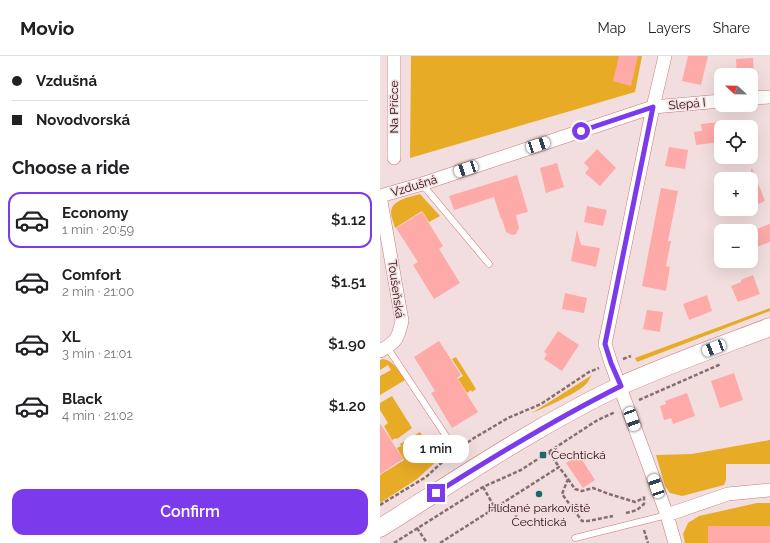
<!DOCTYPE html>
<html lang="en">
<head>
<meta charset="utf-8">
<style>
  body { margin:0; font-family:Raleway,sans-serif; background:#f6f6f6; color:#202124; height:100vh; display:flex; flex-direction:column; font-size:15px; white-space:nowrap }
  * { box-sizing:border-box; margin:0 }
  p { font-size:13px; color:#757577 }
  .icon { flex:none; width:22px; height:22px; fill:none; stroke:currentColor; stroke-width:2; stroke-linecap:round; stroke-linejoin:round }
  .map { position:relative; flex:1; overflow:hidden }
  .side { display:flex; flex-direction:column; background:#fff; width:380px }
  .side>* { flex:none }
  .top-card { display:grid; align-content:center; height:88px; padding:0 12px; background:#fff }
  .needle { width:26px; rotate:292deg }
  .buttons { position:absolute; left:334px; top:12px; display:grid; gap:8px }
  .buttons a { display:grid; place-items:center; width:44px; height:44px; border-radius:8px; background:#fff; box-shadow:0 4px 16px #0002; font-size:20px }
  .end { position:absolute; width:18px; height:18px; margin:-9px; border:5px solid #7c3aed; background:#fff; box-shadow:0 0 0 2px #fff }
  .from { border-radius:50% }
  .bubble { position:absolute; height:28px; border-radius:12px; background:#fff; box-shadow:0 4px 16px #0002; font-size:13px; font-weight:600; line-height:28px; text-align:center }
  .car { position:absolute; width:12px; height:24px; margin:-12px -6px; border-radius:5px; box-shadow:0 0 3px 1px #0007; background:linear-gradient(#fff 24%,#345 0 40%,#fff 0 76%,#345 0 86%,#fff 0) }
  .top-card b { display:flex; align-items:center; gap:14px; height:38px; font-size:15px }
  .top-card b+b { border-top:1px solid #e0e0e0 }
  .top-card i { width:10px; height:10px; background:#202124 }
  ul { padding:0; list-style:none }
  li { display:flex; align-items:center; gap:12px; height:56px; margin:0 8px 6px; padding:0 4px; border:2px solid transparent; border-radius:12px }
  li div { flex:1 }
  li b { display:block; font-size:15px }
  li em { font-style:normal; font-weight:600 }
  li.selected { border-color:#7c3aed }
  li>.icon { width:36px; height:36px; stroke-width:1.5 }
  h2 { padding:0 12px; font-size:18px; line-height:48px }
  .action { display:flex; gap:8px; margin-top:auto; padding:8px 12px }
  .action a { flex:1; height:46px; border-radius:12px; background:#7c3aed; color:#fff; font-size:16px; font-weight:600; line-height:46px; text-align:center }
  header { display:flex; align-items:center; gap:24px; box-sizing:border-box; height:56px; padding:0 20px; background:#fff; border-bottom:1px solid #e0e0e0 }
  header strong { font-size:19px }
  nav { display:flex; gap:22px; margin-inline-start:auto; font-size:14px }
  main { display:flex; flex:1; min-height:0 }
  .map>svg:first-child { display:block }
  .green { fill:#e8ab26 }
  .building { fill:#feaaa8 }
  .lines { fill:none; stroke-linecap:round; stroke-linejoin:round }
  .lane-casing { stroke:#cd7777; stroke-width:7 }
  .street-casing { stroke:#cd7777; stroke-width:14 }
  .secondary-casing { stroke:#cd7777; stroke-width:19 }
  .path { stroke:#886e6e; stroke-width:2.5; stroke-dasharray:4 2; stroke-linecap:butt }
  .lane { stroke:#fff; stroke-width:6 }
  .street { stroke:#fff; stroke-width:13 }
  .secondary { stroke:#fff; stroke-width:18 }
  .route { stroke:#7c3aed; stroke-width:5 }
  .poi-dot { fill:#1b686d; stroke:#f2dede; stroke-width:1.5 }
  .labels { text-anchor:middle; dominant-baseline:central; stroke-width:3; stroke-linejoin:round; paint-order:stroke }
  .street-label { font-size:12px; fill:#2b0b0c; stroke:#f2dede }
  .poi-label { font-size:12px; fill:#2b0b0c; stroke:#f2dede; text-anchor:start }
</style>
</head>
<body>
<header>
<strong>Movio</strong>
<nav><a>Map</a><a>Layers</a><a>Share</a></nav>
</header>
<main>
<section class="side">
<div class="top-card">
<b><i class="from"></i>Vzdušná</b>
<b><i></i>Novodvorská</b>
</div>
<h2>Choose a ride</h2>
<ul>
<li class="selected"><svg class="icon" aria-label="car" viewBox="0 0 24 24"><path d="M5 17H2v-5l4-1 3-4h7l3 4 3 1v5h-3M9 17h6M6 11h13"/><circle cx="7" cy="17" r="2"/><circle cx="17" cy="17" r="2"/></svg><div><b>Economy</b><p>1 min · 20:59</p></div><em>$1.12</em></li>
<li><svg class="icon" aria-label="car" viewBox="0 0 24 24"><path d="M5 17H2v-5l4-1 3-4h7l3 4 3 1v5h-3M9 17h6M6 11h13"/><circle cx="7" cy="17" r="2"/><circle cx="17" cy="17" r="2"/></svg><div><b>Comfort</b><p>2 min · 21:00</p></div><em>$1.51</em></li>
<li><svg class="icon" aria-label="car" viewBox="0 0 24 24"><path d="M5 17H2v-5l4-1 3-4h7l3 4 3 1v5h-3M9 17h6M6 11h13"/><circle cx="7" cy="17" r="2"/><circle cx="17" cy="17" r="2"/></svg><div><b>XL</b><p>3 min · 21:01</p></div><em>$1.90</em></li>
<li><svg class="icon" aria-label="car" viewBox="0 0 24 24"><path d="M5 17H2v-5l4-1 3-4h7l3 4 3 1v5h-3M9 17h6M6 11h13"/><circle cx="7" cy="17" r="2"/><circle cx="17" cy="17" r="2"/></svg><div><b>Black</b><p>4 min · 21:02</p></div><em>$1.20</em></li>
</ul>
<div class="action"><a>Confirm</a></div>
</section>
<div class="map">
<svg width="390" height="487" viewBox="0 0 390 487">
  <rect width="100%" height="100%" fill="#f2dede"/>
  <path class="green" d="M31,0H262L255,36L30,102Z
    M40,138L60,160L49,166L42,155L15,172C14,167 11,161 11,156C12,143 31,141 40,138Z
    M390,252V255L257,306L255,302Z
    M76,301L96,333L92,336L91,334L87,337L78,323L83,320L72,303Z
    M3,303C14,305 19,315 25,324L0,339V320L11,314L8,309L0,314V304Z
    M212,319C210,321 209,325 207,327C200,336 164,352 152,357Z
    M12,340L32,372L17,383L16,382L12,384L4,370L8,367L0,354V347Z
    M40,376L44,382C58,374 62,382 70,393L37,423L0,447V419L24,404L17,392L21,390L20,388Z
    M390,384V408H346V424L344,429L302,440L290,437L285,430L276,399L312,398Z
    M377,447H390V470H328V487H305L303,478L308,467L319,460Z"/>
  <path class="building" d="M239,0H258L251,30L233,25Z
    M308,0H328L321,29L302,25Z
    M373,2L374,19H357L356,3Z
    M341,66V86L316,89L314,76L322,75L321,68Z
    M289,91L308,94L305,113L285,110Z
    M217,93L236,112L220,130L205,117L209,112L204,107Z
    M177,107L184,131L166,137L160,112Z
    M372,112L385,145L371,151V113Z
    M137,119L148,156L136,159L139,172L136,178L132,179L126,176L122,163H121L114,141L74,154L69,140Z
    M281,132L298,135L288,185H291L286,210L290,211L286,235L262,230Z
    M207,150L227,154L223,170L204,166Z
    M42,156L63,190L59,193L80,227L54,243L33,209L38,206L16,172Z
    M390,168V186L371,193V175Z
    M197,174L201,189L220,192L216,211L191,205Z
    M373,219L380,238L358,246L351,230L361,226V224Z
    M185,237L207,242L204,257L182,253Z
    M327,239L332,255L309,264L303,248Z
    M267,254L283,256L280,276L263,273Z
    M178,275L199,289L182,315L164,303L167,298L164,296Z
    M59,285L81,319L77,322L98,356L72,372L51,337L55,335L34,301Z
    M354,317L363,344L340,352L331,325Z
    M307,337L315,360L293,368L291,362L284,364L280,350L286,348L285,345Z
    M0,367L23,403L0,418Z
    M199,399L215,424L203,432L186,407Z
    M328,470H390V487H328Z"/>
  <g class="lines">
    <defs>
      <path id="lane" d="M42,128L109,208
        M7,291L68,383
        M195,482L287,459"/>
      <path id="street" d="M14,0V102
        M285,0L273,51L225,288L231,307L287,459L295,487
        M371,42L390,41
        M0,140L42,128L273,51L341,45
        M0,295C17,286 18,282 22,265L0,140
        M287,459L348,438L390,434"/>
      <path id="secondary" d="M0,472C78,423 156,370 240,330C289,308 340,290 390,271"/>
    </defs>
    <use href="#lane" class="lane-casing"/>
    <use href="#street" class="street-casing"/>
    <use href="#secondary" class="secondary-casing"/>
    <path class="path" d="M243,303L251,300
      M259,344L341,308
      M169,396L179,411
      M188,423L195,433L202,435L213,432L229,438L255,446L264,442
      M103,431L115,452
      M0,449L46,421L71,398L94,382L128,362L161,348L209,316L219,312
      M246,457L257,454L264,448V440
      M37,472L47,487
      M264,474L268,487
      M14,487L103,431L141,414L216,365L235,356
      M60,487L179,411L188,423L182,438L202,465H208L233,460"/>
    <use href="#lane" class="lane"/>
    <use href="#street" class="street"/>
    <use href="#secondary" class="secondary"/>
  </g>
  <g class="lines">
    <path class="route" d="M56,437C116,399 177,362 241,330L231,307L225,288L273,51L201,75"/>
  </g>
  <g class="poi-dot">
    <rect x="159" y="395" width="8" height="8" rx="2"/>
    <circle cx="159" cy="438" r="4"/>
  </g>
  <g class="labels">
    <g class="street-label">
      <text transform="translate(307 48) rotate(-5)">Slepá I</text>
      <text transform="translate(14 51) rotate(-90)">Na Příčce</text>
      <text transform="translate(34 130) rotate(-17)">Vzdušná</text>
      <text transform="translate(16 233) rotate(82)">Toušeňská</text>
    </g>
    <g class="poi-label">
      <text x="171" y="399">Čechtická</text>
      <text x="159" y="452" text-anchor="middle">Hlídané parkoviště<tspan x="159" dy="14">Čechtická</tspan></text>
    </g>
  </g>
</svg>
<div class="buttons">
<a><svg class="needle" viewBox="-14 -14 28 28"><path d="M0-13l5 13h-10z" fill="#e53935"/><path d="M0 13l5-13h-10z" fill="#757577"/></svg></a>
<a><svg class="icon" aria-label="locate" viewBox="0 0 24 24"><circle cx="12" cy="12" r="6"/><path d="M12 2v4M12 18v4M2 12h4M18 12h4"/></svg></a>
<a>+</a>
<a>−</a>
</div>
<i class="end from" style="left:201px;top:75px"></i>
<i class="end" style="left:56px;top:437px"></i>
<div class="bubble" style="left:23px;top:379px;width:66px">1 min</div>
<i class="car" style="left:158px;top:89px;rotate:72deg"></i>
<i class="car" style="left:86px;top:113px;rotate:252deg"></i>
<i class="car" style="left:334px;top:292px;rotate:249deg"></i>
<i class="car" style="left:252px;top:363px;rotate:160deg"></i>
<i class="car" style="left:276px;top:430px;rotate:341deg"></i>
</div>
</main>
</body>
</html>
